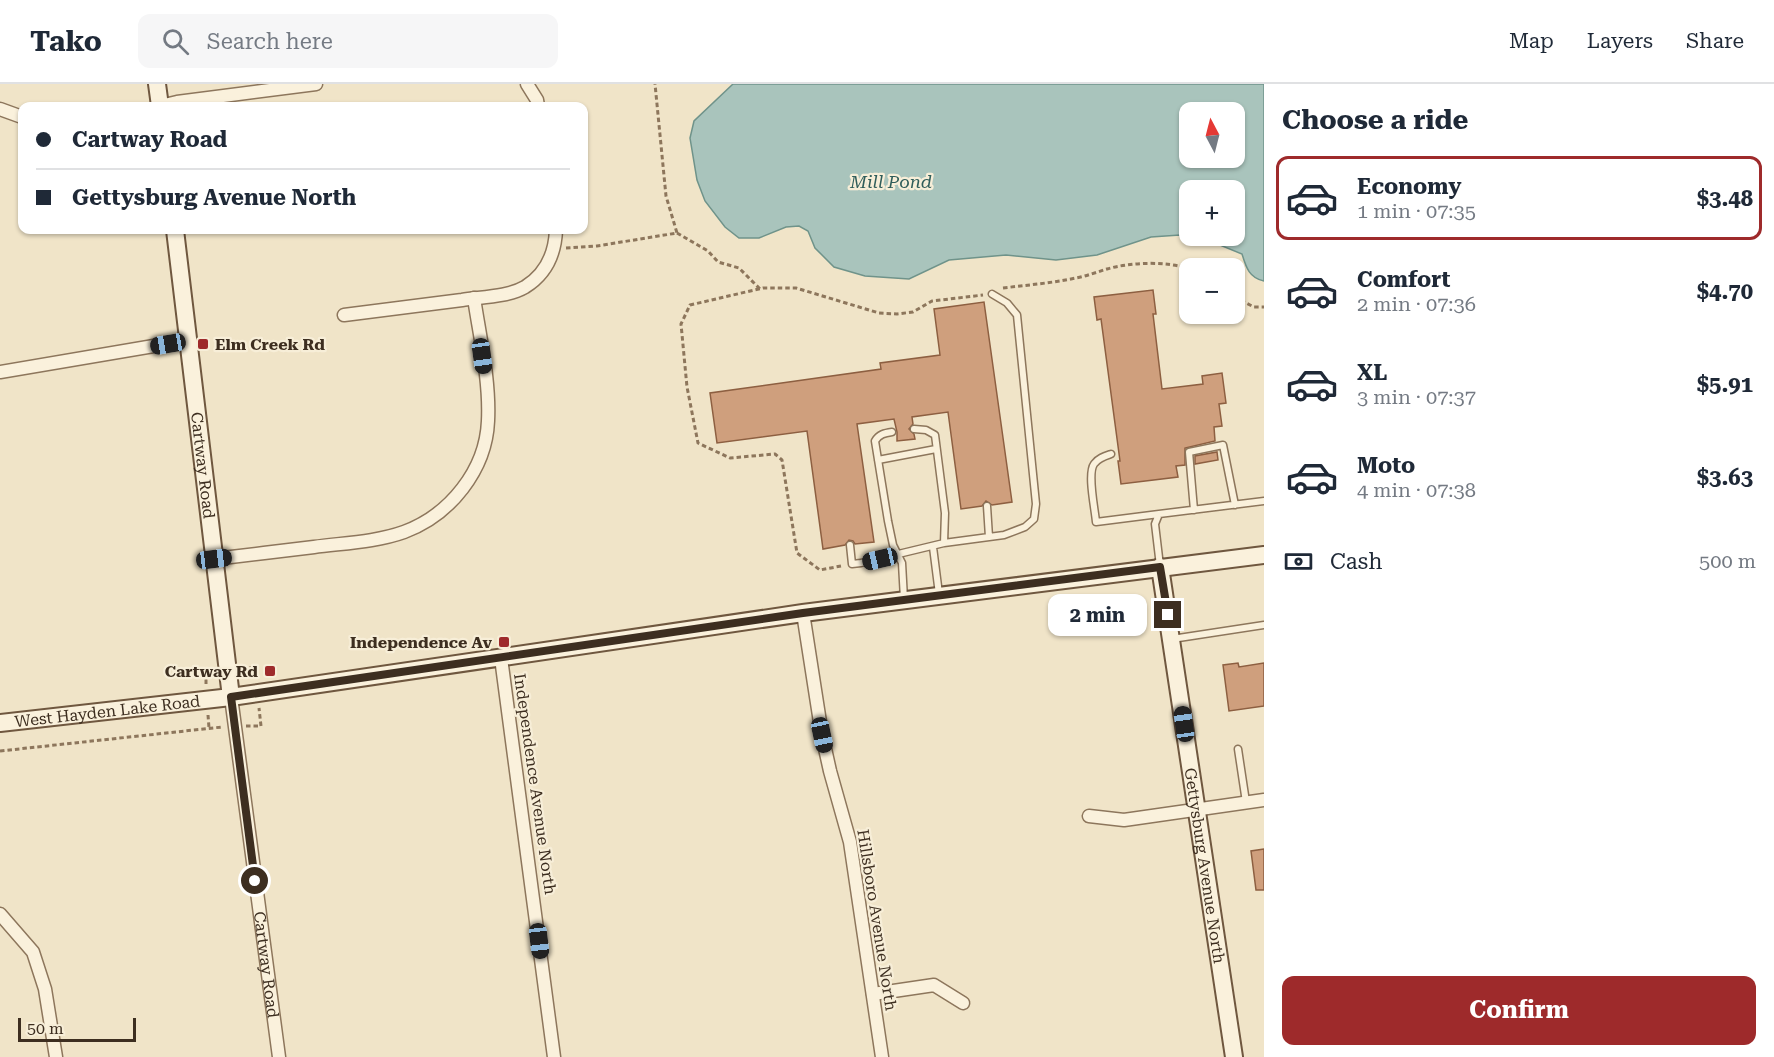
<!DOCTYPE html>
<html lang="en">
<head>
<meta charset="utf-8">
<style>
  body { margin:0; font-family:"Roboto Serif",serif; background:#f6f6f7; color:#1f2937; height:100vh; display:flex; flex-direction:column; font-size:22px; white-space:nowrap }
  * { box-sizing:border-box; margin:0 }
  p { font-size:20px; color:#747a83 }
  .icon { flex:none; width:33px; height:33px; fill:none; stroke:currentColor; stroke-width:2; stroke-linecap:round; stroke-linejoin:round }
  .map { position:relative; flex:1; overflow:hidden }
  .side { display:flex; flex-direction:column; background:#fff; width:510px }
  .side>* { flex:none }
  .hud { position:absolute; left:18px; top:18px; width:570px; height:132px; border-radius:12px; box-shadow:0 2px 4px #0004; display:grid; align-content:center; height:132px; padding:0 18px; background:#fff }
  .needle { width:39px; rotate:353deg }
  .buttons { position:absolute; left:1179px; top:18px; display:grid; gap:12px }
  .buttons a { display:grid; place-items:center; width:66px; height:66px; border-radius:12px; background:#fff; box-shadow:0 2px 4px #0004; font-size:30px }
  .scale { position:absolute; left:18px; bottom:15px; width:118px; box-sizing:border-box; padding-left:6px; border:3px solid #3d2e20; border-top:0; font-size:16px; line-height:21px; white-space:nowrap; color:#3d2e20; -webkit-text-stroke:4px #f7eed8; paint-order:stroke }
  .end { position:absolute; width:27px; height:27px; margin:-14px; border:8px solid #3d2e20; background:#fff; box-shadow:0 0 0 3px #fff }
  .from { border-radius:50% }
  .bubble { position:absolute; height:42px; border-radius:12px; background:#fff; box-shadow:0 2px 4px #0004; font-size:20px; font-weight:700; line-height:42px; text-align:center }
  .car { position:absolute; width:18px; height:36px; margin:-18px -9px; border-radius:8px; box-shadow:0 0 4px 2px #0007; background:linear-gradient(#222 24%,#8ab4d8 0 40%,#222 0 76%,#8ab4d8 0 86%,#222 0) }
  .hud b { display:flex; align-items:center; gap:21px; height:57px; font-size:22px }
  .hud b+b { border-top:2px solid #e0e1e3 }
  .hud i { width:15px; height:15px; background:#1f2937 }
  ul { padding:0; list-style:none }
  li { display:flex; align-items:center; gap:18px; height:84px; margin:0 12px 9px; padding:0 6px; border:3px solid transparent; border-radius:12px }
  li div { flex:1 }
  li b { display:block; font-size:22px }
  li em { font-style:normal; font-weight:700 }
  li.current { border-color:#9e2a2b }
  li>.icon { width:54px; height:54px; stroke-width:1.5 }
  h2 { padding:0 18px; font-size:27px; line-height:72px }
  .pay { display:flex; align-items:center; gap:15px; height:66px; padding:0 18px; font-size:22px }
  .pay p { margin-inline-start:auto }
  .primary-button { display:flex; gap:12px; margin-top:auto; padding:12px 18px }
  .primary-button a { flex:1; height:69px; border-radius:12px; background:#9e2a2b; color:#fff; font-size:24px; font-weight:700; line-height:69px; text-align:center }
  header { display:flex; align-items:center; gap:36px; box-sizing:border-box; height:84px; padding:0 30px; background:#fff; border-bottom:2px solid #e0e1e3 }
  header strong { font-size:28px }
  nav { display:flex; gap:33px; margin-inline-start:auto; font-size:21px }
  .search { width:420px; height:54px; background:#f6f6f7; display:flex; align-items:center; gap:15px; box-sizing:border-box; padding:0 21px; border-radius:12px; color:#747a83; font-size:22px }
  main { display:flex; flex:1; min-height:0 }
  .map>svg:first-child { display:block }
  .water { fill:#a9c4bc; stroke:#6f938a; stroke-width:1.5; fill-rule:evenodd }
  .building { fill:#cf9f7d; stroke:#8d5f41; stroke-width:1.5 }
  .lines { fill:none; stroke-linecap:round; stroke-linejoin:round }
  .lane-casing { stroke:#8d765c; stroke-width:9 }
  .street-casing { stroke:#8d765c; stroke-width:15 }
  .secondary-casing { stroke:#6f573f; stroke-width:20 }
  .path { stroke:#8d765c; stroke-width:3; stroke-dasharray:4.5 3; stroke-linecap:butt }
  .lane { stroke:#faf1dc; stroke-width:6 }
  .street { stroke:#faf1dc; stroke-width:12 }
  .secondary { stroke:#faf1dc; stroke-width:16 }
  .route { stroke:#3d2e20; stroke-width:8 }
  .poi-dot { fill:#9e2a2b; stroke:#f7eed8; stroke-width:2 }
  .labels { text-anchor:middle; dominant-baseline:central; stroke-width:4.5; stroke-linejoin:round; paint-order:stroke }
  .poi-label { font-size:16px; font-weight:bold; fill:#3d2e20; stroke:#f7eed8; text-anchor:end }
  .street-label { font-size:16px; fill:#3d2e20; stroke:#f7eed8 }
  .water-label { font-size:18px; font-style:italic; fill:#2f5d5a; stroke:#f7eed8 }
</style>
</head>
<body>
<header>
<strong>Tako</strong>
<div class="search"><svg class="icon" aria-label="search" viewBox="0 0 24 24"><circle cx="10" cy="10" r="6"/><path d="M15 15l6 6"/></svg>Search here</div>
<nav><a>Map</a><a>Layers</a><a>Share</a></nav>
</header>
<main>
<div class="map">
<svg width="1264" height="973" viewBox="0 0 1264 973">
  <rect width="100%" height="100%" fill="#f0e4c8"/>
  <path class="water" d="M733,0H1264V197C1249,194 1246,183 1242,170L1203,154L1180,151L1151,153L1097,171L1056,176L1006,171L949,176L909,195L865,192L834,183L815,164L808,147L799,142L786,143L759,154H739L725,143L705,117L697,96L690,54L694,37ZM1190,28H1234V74H1190ZM1190,106H1234V152H1190Z"/>
  <path class="building" d="M1153,206L1156,230H1153L1162,305L1203,300L1202,292L1222,289L1226,319L1219,320L1222,342L1214,343L1215,357L1185,364V381L1176,382L1178,393L1121,400L1118,377H1120L1101,235L1097,236L1094,213Z
    M984,218L1012,418L992,421L986,417L982,422L961,425L948,328L912,333L913,340L909,345L914,350L915,355L897,357V348L894,335L857,340L874,458L855,460L853,457L849,456L845,461L823,465L807,347L717,359L710,309L881,285L880,279L940,271L934,225Z
    M1217,368L1218,376L1195,380V372Z
    M1238,579L1239,583L1264,579V622L1229,627L1223,581Z
    M1264,765V806H1256L1251,767Z"/>
  <g class="lines">
    <defs>
      <path id="lane" d="M914,345L926,346L935,351L945,429L944,459
        M892,348C885,349 879,350 875,357L888,437L893,461L902,479L904,515
        M1111,370C1105,372 1098,374 1094,380C1087,390 1095,425 1096,438L1159,430
        M878,376L936,365
        M987,422L989,453
        M1194,426L1189,368L1223,361L1235,421
        M850,461L852,480L861,479L944,459L1004,451L1025,443L1034,435L1036,420L1017,231L1007,219L992,210
        M933,463L939,510
        M1160,482L1155,440L1159,430L1264,417
        M1172,555L1264,541
        M1238,665L1246,718"/>
      <g id="street">
        <path d="M527,0L537,16L538,22"/>
        <path d="M160,22L177,18L316,0"/>
        <path d="M0,25L22,33"/>
        <path d="M344,231C384,226 423,221 462,216C481,213 508,213 525,203C546,190 555,170 556,146"/>
        <path d="M0,288L189,256"/>
        <path d="M214,475C247,471 281,467 314,463C344,459 376,458 404,448C450,431 486,386 488,337C490,297 480,254 474,214"/>
        <path d="M803,529L822,651L830,687L850,758L882,973"/>
        <path d="M501,574L554,973"/>
        <path id="s1" d="M231,613L279,973"/>
        <path d="M1089,732L1124,736L1264,716"/>
        <path d="M0,830L33,868L45,905L56,973"/>
        <path d="M873,910L934,901L963,919"/>
      </g>
      <g id="secondary">
        <path d="M157,0L160,22"/>
        <path id="s2" d="M175,146L231,613"/>
        <path id="s3" d="M1160,483L1234,973"/>
        <path id="s4" d="M0,639L231,613L803,529L1264,471"/>
      </g>
    </defs>
    <use href="#lane" class="lane-casing"/>
    <use href="#street" class="street-casing"/>
    <use href="#secondary" class="secondary-casing"/>
    <path class="path" d="M677,149L708,167L718,178L739,184L760,205
      M566,164L597,162L677,149L666,112L655,0
      M1003,204C1028,201 1052,199 1076,194C1087,192 1097,188 1107,185C1131,178 1167,177 1190,185
      M1234,213L1254,223H1264
      M841,482L820,486L797,469L782,376L775,370L730,374L698,359L687,303L681,240L690,221L763,204H796L879,229L897,230L913,228L932,217L983,211
      M242,585L255,583L256,593
      M206,600V588H214
      M208,631L209,644
      M246,642H261L259,624
      M0,667L222,643"/>
    <use href="#lane" class="lane"/>
    <use href="#street" class="street"/>
    <use href="#secondary" class="secondary"/>
  </g>
  <g class="lines">
    <path class="route" d="M255,797L231,613L803,529L1160,483L1168,531"/>
  </g>
  <g class="poi-dot">
    <rect x="197" y="254" width="12" height="12" rx="3"/>
    <rect x="498" y="552" width="12" height="12" rx="3"/>
    <rect x="264" y="581" width="12" height="12" rx="3"/>
  </g>
  <g class="labels">
    <g class="poi-label">
      <text x="215" y="260" text-anchor="start">Elm Creek Rd</text>
      <text x="492" y="558">Independence Av</text>
      <text x="258" y="587">Cartway Rd</text>
    </g>
    <g class="street-label">
      <text stroke="none"><textPath href="#s2" startOffset="237">Cartway Road</textPath></text>
      <text stroke="none"><textPath href="#s4" startOffset="108">West Hayden Lake Road</textPath></text>
      <text transform="translate(535 700) rotate(82)">Independence Avenue North</text>
      <text stroke="none"><textPath href="#s3" startOffset="302">Gettysburg Avenue North</textPath></text>
      <text transform="translate(877 836) rotate(81)">Hillsboro Avenue North</text>
      <text stroke="none"><textPath href="#s1" startOffset="270">Cartway Road</textPath></text>
    </g>
    <g class="water-label">
      <text x="891" y="97">Mill Pond</text>
    </g>
  </g>
</svg>
<div class="buttons">
<a><svg class="needle" viewBox="-14 -14 28 28"><path d="M0-13l5 13h-10z" fill="#e53935"/><path d="M0 13l5-13h-10z" fill="#747a83"/></svg></a>
<a>+</a>
<a>−</a>
</div>
<div class="scale">50 m</div>
<i class="end from" style="left:255px;top:797px"></i>
<i class="end" style="left:1168px;top:531px"></i>
<div class="bubble" style="left:1048px;top:510px;width:99px">2 min</div>
<i class="car" style="left:168px;top:260px;rotate:260deg"></i>
<i class="car" style="left:482px;top:272px;rotate:172deg"></i>
<i class="car" style="left:214px;top:475px;rotate:83deg"></i>
<i class="car" style="left:880px;top:475px;rotate:257deg"></i>
<i class="car" style="left:1184px;top:640px;rotate:352deg"></i>
<i class="car" style="left:822px;top:651px;rotate:168deg"></i>
<i class="car" style="left:539px;top:857px;rotate:173deg"></i>
<div class="hud">
<b><i class="from"></i>Cartway Road</b>
<b><i></i>Gettysburg Avenue North</b>
</div>
</div>
<section class="side">
<h2>Choose a ride</h2>
<ul>
<li class="current"><svg class="icon" aria-label="car" viewBox="0 0 24 24"><path d="M5 17H2v-5l4-1 3-4h7l3 4 3 1v5h-3M9 17h6M6 11h13"/><circle cx="7" cy="17" r="2"/><circle cx="17" cy="17" r="2"/></svg><div><b>Economy</b><p>1 min · 07:35</p></div><em>$3.48</em></li>
<li><svg class="icon" aria-label="car" viewBox="0 0 24 24"><path d="M5 17H2v-5l4-1 3-4h7l3 4 3 1v5h-3M9 17h6M6 11h13"/><circle cx="7" cy="17" r="2"/><circle cx="17" cy="17" r="2"/></svg><div><b>Comfort</b><p>2 min · 07:36</p></div><em>$4.70</em></li>
<li><svg class="icon" aria-label="car" viewBox="0 0 24 24"><path d="M5 17H2v-5l4-1 3-4h7l3 4 3 1v5h-3M9 17h6M6 11h13"/><circle cx="7" cy="17" r="2"/><circle cx="17" cy="17" r="2"/></svg><div><b>XL</b><p>3 min · 07:37</p></div><em>$5.91</em></li>
<li><svg class="icon" aria-label="car" viewBox="0 0 24 24"><path d="M5 17H2v-5l4-1 3-4h7l3 4 3 1v5h-3M9 17h6M6 11h13"/><circle cx="7" cy="17" r="2"/><circle cx="17" cy="17" r="2"/></svg><div><b>Moto</b><p>4 min · 07:38</p></div><em>$3.63</em></li>
</ul>
<div class="pay"><svg class="icon" aria-label="cash" viewBox="0 0 24 24"><path d="M3 7h18v10H3z"/><circle cx="12" cy="12" r="2"/></svg>Cash<p>500 m</p></div>
<div class="primary-button"><a>Confirm</a></div>
</section>
</main>
</body>
</html>
